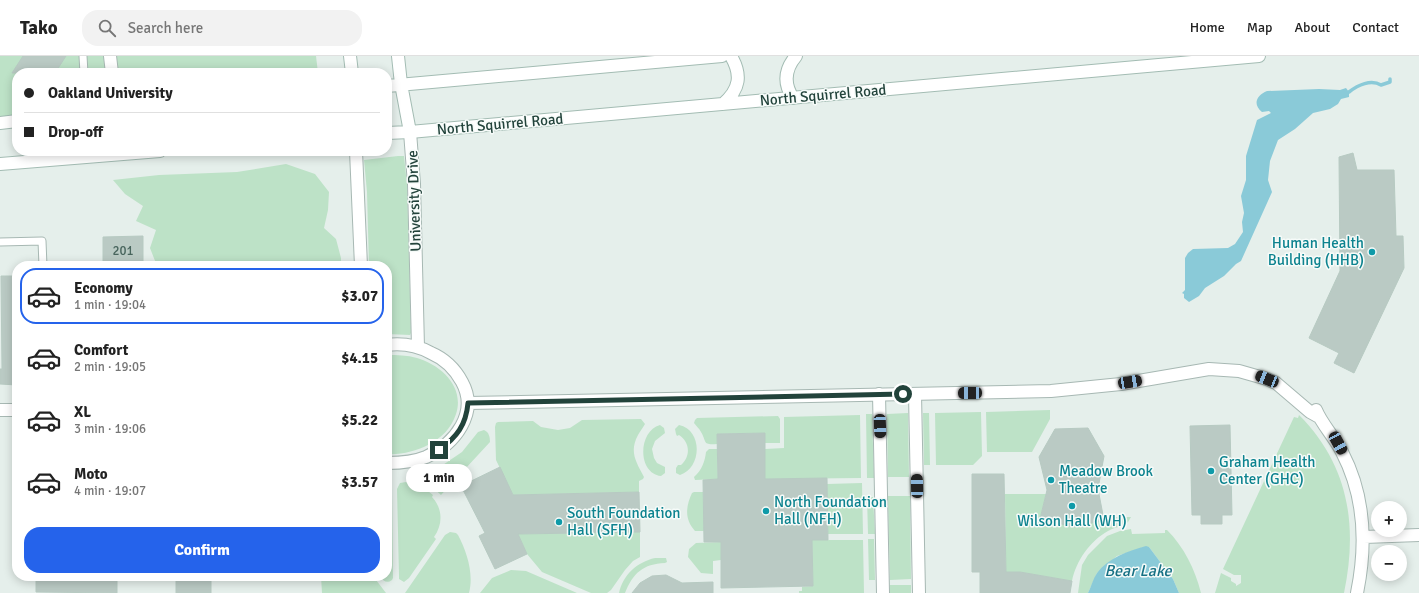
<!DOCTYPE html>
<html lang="en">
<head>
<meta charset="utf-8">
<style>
  body { margin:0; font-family:Signika,sans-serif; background:#f2f2f2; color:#222; height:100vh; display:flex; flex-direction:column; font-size:15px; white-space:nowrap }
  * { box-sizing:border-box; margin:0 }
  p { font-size:13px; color:#767676 }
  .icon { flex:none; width:22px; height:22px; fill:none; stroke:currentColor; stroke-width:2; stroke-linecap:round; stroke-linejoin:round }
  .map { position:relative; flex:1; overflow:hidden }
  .panel { position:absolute; left:12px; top:205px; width:380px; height:320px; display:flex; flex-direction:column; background:#fff; border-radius:16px; box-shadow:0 2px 10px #0003 }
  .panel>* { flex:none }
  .banner { position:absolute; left:12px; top:12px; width:380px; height:88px; border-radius:16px; box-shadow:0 2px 10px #0003; display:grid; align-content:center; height:88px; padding:0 12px; background:#fff }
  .buttons { position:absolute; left:1371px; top:445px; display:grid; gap:8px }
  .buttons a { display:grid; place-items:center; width:36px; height:36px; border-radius:50%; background:#fff; box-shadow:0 2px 10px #0003; font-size:20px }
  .end { position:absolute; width:18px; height:18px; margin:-9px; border:5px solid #22433b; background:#fff; box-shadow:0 0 0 2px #fff }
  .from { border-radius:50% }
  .bubble { position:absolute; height:28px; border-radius:14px; background:#fff; box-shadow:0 2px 10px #0003; font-size:13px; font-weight:800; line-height:28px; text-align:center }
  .car { position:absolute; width:12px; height:24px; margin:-12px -6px; border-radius:5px; box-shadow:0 0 3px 1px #0007; background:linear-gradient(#222 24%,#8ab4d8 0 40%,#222 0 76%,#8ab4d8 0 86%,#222 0) }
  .banner b { display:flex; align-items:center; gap:14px; height:38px; font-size:15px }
  .banner b+b { border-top:1px solid #e0e0e0 }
  .banner i { width:10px; height:10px; background:#222 }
  ul { padding:7px 0 0; list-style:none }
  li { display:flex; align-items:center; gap:12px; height:56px; margin:0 8px 6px; padding:0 4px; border:2px solid transparent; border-radius:16px }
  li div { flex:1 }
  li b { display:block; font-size:15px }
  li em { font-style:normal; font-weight:800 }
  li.on { border-color:#2563eb }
  li>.icon { width:36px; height:36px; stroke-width:1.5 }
  .primary-button { display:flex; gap:8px; margin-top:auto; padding:8px 12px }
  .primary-button a { flex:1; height:46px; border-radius:16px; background:#2563eb; color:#fff; font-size:16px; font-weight:800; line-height:46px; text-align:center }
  header { display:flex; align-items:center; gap:24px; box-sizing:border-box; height:56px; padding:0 20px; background:#fff; border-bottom:1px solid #e0e0e0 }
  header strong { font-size:19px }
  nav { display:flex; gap:22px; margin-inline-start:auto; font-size:14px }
  .search { width:280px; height:36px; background:#f2f2f2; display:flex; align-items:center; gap:10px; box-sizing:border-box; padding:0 14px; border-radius:16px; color:#767676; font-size:15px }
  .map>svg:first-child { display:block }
  .green { fill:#bde2c7 }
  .water { fill:#8acad8 }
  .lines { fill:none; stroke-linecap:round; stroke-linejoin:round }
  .stream { stroke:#8acad8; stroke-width:3.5 }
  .building { fill:#bacac4; stroke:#b7cac2 }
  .lane-casing { stroke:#a7b8b3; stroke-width:9 }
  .street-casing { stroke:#a7b8b3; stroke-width:14 }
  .secondary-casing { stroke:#a3bcb3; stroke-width:14 }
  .lane { stroke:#fff; stroke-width:7 }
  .street { stroke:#fff; stroke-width:12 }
  .secondary { stroke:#fff; stroke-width:12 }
  .route { stroke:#22433b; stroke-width:5 }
  .culture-dot { fill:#0f9aa8; stroke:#f6fbf9; stroke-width:1.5 }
  .labels { text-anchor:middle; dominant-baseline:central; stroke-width:3; stroke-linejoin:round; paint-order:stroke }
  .number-label { font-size:13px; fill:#48655d }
  .street-label { font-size:15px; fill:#22433b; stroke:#f6fbf9 }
  .culture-label { font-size:15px; fill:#0d838f; stroke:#f6fbf9; text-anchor:start }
  .water-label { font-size:16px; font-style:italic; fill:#177185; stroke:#f6fbf9 }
</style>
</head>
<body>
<header>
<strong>Tako</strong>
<div class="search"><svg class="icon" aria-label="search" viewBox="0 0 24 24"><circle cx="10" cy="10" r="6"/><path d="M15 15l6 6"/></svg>Search here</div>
<nav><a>Home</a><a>Map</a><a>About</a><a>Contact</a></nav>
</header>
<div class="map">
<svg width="1419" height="537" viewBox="0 0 1419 537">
  <rect width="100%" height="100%" fill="#e5efeb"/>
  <path class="green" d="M0,0H316L318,17H17V61L0,62Z
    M398,100H404L407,129L411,277L410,279L387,278V210H369L367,136L364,104Z
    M286,108L315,118L329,136L328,154L324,172L336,183L341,202V210H157L150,192L156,174L136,165L143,150L125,138L113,124L159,119L237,116Z
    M387,299C397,299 407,299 417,302C441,309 465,331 456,358C451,373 442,381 428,389C416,395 401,399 387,398Z
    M1050,354V363L1032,396H987L986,356Z
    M981,356L982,400L973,409H936L935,357Z
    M908,357L909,421H888L887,358Z
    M923,357H929L930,409H924Z
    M866,358H872L874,422H867Z
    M860,359L861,422L765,423V393L784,392V361Z
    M1299,359C1349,409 1358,470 1344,537H1215L1221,517L1231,522V525L1236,528V530L1241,527V519H1234L1223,513L1294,361L1298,362Z
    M778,360L780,363V387H765L764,377L717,378V388C702,389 707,386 701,376C699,372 696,370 694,367L695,364L697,362Z
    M641,363L645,368C643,372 640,375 638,379C629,396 636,406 644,421L643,423L639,425V436L513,439L496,404L495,371L496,367L498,366L533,365L541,371L558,374L570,372L582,364Z
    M660,369L664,372L665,377L655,385L652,393L654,402L657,407L665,411V417L661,420C637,417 638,375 660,369Z
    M679,369C703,374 702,412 680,419L676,417V412L678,409H681C691,400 690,386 679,379L677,380L676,378L675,373Z
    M484,374C489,376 490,381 490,386L441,439L428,427L427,422L428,419L462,396L478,376Z
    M709,393H717L718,423L695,424L694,421C702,414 705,405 706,396Z
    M387,426L392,431L393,522L392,524C387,528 383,525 380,520H387Z
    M406,426L424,432L433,439L432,441C443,453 443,468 434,481L436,483L409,522L404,526L399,523V520L397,433L400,427Z
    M862,427L863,478H828L827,428Z
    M694,436H703L704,475H695C684,463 686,450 692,437Z
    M1005,438H1046L1040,463L1074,471L1104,464L1103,461H1131L1128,466C1122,471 1115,471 1108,475C1090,485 1076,505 1072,525L1020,516H1006Z
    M888,440H910L911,523L890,524Z
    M867,441H873L875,478H868Z
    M1131,473L1132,478L1165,477V474H1167C1184,491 1195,513 1201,537H1179L1173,523L1149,491H1144L1117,500L1097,517L1088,537H1078L1082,509L1088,499L1107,480L1120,475Z
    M450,476L456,477L458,479C467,496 474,518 469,537H405L445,479Z
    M640,476V501L633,505L625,514L611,534L607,537H591L542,516L527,498L518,478Z
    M868,483H874L875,524H869Z
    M812,484H863L864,537H799V535H802V531L813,530Z
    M721,486V504L713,505V518L701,517L688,501L689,493L696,487Z
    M655,502H666L667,506L665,507C643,508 633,517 625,537H619C623,519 637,506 655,502Z
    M511,514L526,515L577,537H480L492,522Z
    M321,520H373L386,537H322Z
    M890,529H911V537H890Z"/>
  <path class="water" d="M1346,32L1349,36V41L1341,43L1338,48L1330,53L1313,57L1295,73L1278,84L1270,105L1268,124L1272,136L1241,205L1236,208L1224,220L1205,232L1199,240L1189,246L1184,242V238L1182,237L1185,234V202L1188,197L1193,193L1228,192L1235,188L1243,176L1242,166L1244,157L1241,140L1246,124V100L1257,64L1271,57L1269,55L1262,56C1252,48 1257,39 1267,35L1319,33L1340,34Z
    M1146,490L1149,491L1173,523L1179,537H1088C1091,531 1093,523 1097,517C1108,502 1128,495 1146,490Z"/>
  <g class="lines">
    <path class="stream" d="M1349,36C1358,29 1371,23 1381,29L1390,26V23"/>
  </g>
  <path class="building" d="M23,0H66L55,17H12Z
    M1353,97L1357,114H1394L1396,180H1403L1404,212L1354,317L1334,307L1339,297L1309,282L1340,215L1339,101Z
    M143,180V210H103V181Z
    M1,220H17V329L0,328V313H2Z
    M1230,369L1232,459H1222V468H1201V459H1192L1190,370Z
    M1088,372L1104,400L1098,433L1104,464L1074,471L1040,463L1047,434L1039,401L1055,373Z
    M765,377V423L827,422L828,484H812L813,530L721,532V486H704L703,424L718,423L717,378Z
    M500,411L513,439L639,436L640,476L518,478L527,498L495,513L479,480L485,477L461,430Z
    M972,418H1004L1006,516H1020L1072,525L1070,537H980V516H972Z
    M666,519L682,527L713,526V537H632L640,527L652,520Z
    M36,520H66L67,524L117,523V537L36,536Z
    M176,520H211V537H176Z"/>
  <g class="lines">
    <defs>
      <path id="lane" d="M83,0L84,17
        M0,186L42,185L43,210"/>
      <path id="street" d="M110,0L112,17
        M410,76L414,128L418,291
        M356,95L361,210
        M387,289C402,287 418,290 431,297C445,303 455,313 462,326C479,357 455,388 426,401C414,406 400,407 387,407
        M879,338L883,537
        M915,338L919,537
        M468,347L1051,335L1121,328L1209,313L1239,315L1267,323L1276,327L1310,356L1319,361
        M0,354H17
        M1316,354C1321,367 1335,382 1342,396C1365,440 1367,488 1357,537
        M1364,481L1419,479"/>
      <path id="secondary" d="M350,0L352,17
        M398,0L401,28L410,76
        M387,30L722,0
        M793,42C783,27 785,13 796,0
        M723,48C740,33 742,19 731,0
        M0,67L17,65
        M387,77L410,76L1259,0
        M0,108L160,95"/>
    </defs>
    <use href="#lane" class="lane-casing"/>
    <use href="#street" class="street-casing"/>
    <use href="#secondary" class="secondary-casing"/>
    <use href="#lane" class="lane"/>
    <use href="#street" class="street"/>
    <use href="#secondary" class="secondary"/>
  </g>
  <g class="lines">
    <path class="route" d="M439,394C457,381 466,369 468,347L903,338"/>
  </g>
  <g class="culture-dot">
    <circle cx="1372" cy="196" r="4"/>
    <circle cx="1211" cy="415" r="4"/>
    <circle cx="1051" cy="424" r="4"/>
    <circle cx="1072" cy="450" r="4"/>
    <circle cx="766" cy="455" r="4"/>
    <circle cx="559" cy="466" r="4"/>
  </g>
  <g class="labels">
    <g class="number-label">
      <text x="123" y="195">201</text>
    </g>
    <g class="street-label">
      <text transform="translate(823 39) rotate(-5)">North Squirrel Road</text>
      <text transform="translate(500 68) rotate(-5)">North Squirrel Road</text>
      <text transform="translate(414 145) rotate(-92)">University Drive</text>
    </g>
    <g class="culture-label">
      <text x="1364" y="187" text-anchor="end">Human Health<tspan x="1364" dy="17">Building (HHB)</tspan></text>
      <text x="1219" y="406">Graham Health<tspan x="1219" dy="17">Center (GHC)</tspan></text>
      <text x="1059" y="415">Meadow Brook<tspan x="1059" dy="17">Theatre</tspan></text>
      <text x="774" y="446">North Foundation<tspan x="774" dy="17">Hall (NFH)</tspan></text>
      <text x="567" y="457">South Foundation<tspan x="567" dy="17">Hall (SFH)</tspan></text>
      <text x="1072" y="465" text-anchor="middle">Wilson Hall (WH)</text>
    </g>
    <g class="water-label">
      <text x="1138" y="515">Bear Lake</text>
    </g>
  </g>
</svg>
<div class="buttons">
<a>+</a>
<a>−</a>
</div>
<i class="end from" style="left:903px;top:338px"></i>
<i class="end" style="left:439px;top:394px"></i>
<div class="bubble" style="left:406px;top:408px;width:66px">1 min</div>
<i class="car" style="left:1267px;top:323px;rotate:292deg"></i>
<i class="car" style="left:1130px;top:326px;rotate:81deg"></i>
<i class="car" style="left:970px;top:337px;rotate:269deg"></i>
<i class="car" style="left:880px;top:370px;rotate:178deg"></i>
<i class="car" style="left:1338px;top:387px;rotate:152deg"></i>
<i class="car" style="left:917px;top:430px;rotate:359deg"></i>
<div class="banner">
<b><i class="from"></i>Oakland University</b>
<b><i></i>Drop-off</b>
</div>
<section class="panel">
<ul>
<li class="on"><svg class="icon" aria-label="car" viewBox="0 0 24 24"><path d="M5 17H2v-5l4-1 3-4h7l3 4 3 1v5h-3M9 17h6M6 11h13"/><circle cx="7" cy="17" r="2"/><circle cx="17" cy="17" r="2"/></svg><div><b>Economy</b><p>1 min · 19:04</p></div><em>$3.07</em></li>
<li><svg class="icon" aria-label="car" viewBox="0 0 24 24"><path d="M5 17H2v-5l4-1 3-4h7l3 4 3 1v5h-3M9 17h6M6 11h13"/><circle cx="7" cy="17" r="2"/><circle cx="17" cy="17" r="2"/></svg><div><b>Comfort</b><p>2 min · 19:05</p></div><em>$4.15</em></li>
<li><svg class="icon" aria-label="car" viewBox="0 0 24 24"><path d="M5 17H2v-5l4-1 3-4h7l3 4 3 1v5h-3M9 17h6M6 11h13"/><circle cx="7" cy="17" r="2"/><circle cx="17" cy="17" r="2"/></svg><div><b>XL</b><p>3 min · 19:06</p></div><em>$5.22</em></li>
<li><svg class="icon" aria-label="car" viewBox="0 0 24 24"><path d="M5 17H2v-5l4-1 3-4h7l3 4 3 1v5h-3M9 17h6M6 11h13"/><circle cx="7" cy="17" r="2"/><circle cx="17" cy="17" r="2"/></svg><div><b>Moto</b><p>4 min · 19:07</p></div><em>$3.57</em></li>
</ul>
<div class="primary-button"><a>Confirm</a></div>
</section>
</div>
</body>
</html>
